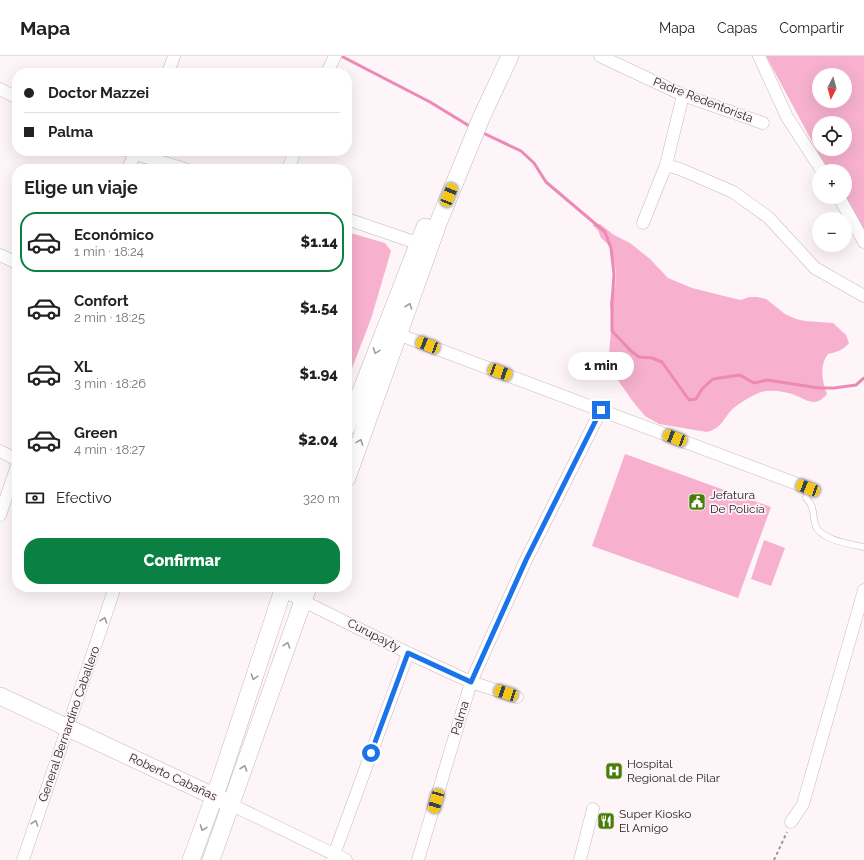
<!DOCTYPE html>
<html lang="es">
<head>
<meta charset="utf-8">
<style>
  body { margin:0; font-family:Raleway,sans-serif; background:#f6f6f6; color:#222; height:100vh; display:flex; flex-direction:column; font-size:15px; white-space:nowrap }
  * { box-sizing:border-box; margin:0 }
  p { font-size:13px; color:#767676 }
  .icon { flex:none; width:22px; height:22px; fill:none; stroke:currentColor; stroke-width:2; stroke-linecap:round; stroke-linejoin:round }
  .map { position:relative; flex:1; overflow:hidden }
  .details { position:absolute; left:12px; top:108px; width:340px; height:428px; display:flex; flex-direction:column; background:#fff; border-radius:16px; box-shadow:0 4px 16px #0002 }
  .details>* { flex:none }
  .banner { position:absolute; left:12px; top:12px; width:340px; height:88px; border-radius:16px; box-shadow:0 4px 16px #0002; display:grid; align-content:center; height:88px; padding:0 12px; background:#fff }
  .needle { width:26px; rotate:186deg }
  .controls { position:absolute; left:812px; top:12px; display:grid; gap:8px }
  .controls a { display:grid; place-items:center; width:40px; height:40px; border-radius:50%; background:#fff; box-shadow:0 4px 16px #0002; font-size:20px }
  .end { position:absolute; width:18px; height:18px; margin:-9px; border:5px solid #1a73e8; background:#fff; box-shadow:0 0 0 2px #fff }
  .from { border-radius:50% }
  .bubble { position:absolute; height:28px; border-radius:14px; background:#fff; box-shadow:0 4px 16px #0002; font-size:13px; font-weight:800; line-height:28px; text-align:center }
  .car { position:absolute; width:12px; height:24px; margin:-12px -6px; border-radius:5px; box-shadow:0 0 3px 1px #0007; background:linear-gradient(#f5c518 24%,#345 0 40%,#f5c518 0 76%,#345 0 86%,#f5c518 0) }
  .banner b { display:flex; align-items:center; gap:14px; height:38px; font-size:15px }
  .banner b+b { border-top:1px solid #e0e0e0 }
  .banner i { width:10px; height:10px; background:#222 }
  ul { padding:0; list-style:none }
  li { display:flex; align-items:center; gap:12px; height:60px; margin:0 8px 6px; padding:0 4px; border:2px solid transparent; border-radius:16px }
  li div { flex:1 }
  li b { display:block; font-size:15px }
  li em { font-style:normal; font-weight:800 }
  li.selected { border-color:#0b8043 }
  li>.icon { width:36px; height:36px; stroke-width:1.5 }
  h2 { padding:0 12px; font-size:18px; line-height:48px }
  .pay { display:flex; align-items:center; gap:10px; height:44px; padding:0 12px; font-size:15px }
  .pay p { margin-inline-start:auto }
  .primary-button { display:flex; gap:8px; margin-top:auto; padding:8px 12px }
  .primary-button a { flex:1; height:46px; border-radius:16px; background:#0b8043; color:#fff; font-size:16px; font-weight:800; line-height:46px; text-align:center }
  header { display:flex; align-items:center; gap:24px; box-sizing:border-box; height:56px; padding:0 20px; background:#fff; border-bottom:1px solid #e0e0e0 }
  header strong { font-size:19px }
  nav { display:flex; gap:22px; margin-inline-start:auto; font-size:14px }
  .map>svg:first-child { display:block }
  .green { fill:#f7b1ce; fill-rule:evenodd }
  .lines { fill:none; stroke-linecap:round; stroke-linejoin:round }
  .stream { stroke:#eb8ab6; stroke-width:3 }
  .lane-casing { stroke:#c9b6bd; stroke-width:7 }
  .street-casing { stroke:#c9b6bd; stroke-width:13 }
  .secondary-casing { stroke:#c9b6bd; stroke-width:18 }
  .path { stroke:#9c9497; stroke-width:2; stroke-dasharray:3 3; stroke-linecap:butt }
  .lane { stroke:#fff; stroke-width:6 }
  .street { stroke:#fff; stroke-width:12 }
  .secondary { stroke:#fff; stroke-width:17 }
  .oneway { stroke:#9f9c9d }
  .route { stroke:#1a73e8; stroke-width:5 }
  .labels { text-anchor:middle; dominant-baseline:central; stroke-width:3.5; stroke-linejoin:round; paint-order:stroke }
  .street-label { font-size:12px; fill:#2a2326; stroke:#fdf5f8 }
  .poi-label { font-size:12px; fill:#2a2326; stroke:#fdf5f8; text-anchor:start }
</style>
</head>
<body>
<header>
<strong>Mapa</strong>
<nav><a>Mapa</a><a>Capas</a><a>Compartir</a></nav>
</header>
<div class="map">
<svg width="864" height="804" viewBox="0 0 864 804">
  <rect width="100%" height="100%" fill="#fdf5f8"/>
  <path class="green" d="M766,0H864V181L845,141V115H828ZM819,19H845V45H819ZM819,67H845V93H819Z
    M600,168L614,179L630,187L650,203L668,222L692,232L732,242L741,244L749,241H757L766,243L785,258L796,263L805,265L833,267L846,279L849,287C843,294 837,296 828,298C819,310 822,325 827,338C823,342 820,346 814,346C808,346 802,342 797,340C788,336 776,334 766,335C757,336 735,349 729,357C722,366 719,373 707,376L659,368L645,360L634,347L615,320L611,313L609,297L612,265L610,248L611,239L615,232L616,216L611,191L601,182L598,174L592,169Z
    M347,176L385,187L391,195L371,263L347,325Z
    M625,398L771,451L738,542L592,490Z
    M764,484L785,492L771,530L751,523Z"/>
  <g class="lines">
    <path class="stream" d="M343,1L430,46L471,71
      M481,76L521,95L534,107L546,126L605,176L611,192L614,218L612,248V275L631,295L639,301L652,302L662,306L689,344L696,343L702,333L713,323L740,319L754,327L767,324L819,332H834L856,329L864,322"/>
    <defs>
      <path id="lane" d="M808,432L806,442C815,451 812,456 815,468C819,484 850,488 864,491"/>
      <path id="street" d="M600,0L683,39L763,67
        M759,0L787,61L822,115
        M168,17L174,0
        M327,17L335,0
        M0,33L17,42
        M128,95L135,98L185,113
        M666,109L680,113L733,136L768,161L815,212L864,240
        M128,113L136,95
        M288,113L295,95
        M839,141L864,186
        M347,163L426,190
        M643,167L666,109L683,39
        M0,199L17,207
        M392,276L808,432
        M0,395L17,404
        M0,459L17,410
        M277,532L408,597L471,626L517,641
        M232,749L346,804
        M791,766L803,748L864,534
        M23,804L115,531
        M332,804L408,597
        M418,804L471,626L526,504L601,354
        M580,804L593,753"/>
      <path id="secondary" d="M347,371L425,171
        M347,422L439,165L482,60L510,0
        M0,640L224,745
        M191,804L220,725L284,531
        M211,804L308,531"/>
    </defs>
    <use href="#lane" class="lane-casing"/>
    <use href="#street" class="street-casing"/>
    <use href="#secondary" class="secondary-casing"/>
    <path class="path" d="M774,804L787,776"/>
    <use href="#lane" class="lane"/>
    <use href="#street" class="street"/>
    <use href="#secondary" class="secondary"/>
  </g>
  <defs><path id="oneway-chevron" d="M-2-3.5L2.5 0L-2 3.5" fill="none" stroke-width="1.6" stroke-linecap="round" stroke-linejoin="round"/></defs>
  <g class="oneway">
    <use href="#oneway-chevron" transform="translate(409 250) rotate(-71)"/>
    <use href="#oneway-chevron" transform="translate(376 295) rotate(111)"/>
    <use href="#oneway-chevron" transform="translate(360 386) rotate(-70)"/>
    <use href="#oneway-chevron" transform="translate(104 564) rotate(-71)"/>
    <use href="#oneway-chevron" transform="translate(287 589) rotate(-71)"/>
    <use href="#oneway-chevron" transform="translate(254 621) rotate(108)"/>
    <use href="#oneway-chevron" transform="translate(244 712) rotate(-71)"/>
    <use href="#oneway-chevron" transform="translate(35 767) rotate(-71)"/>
    <use href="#oneway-chevron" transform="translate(203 772) rotate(110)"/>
  </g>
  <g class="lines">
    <path class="route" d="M371,697L408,597L471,626L526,504L601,354"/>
  </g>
  <defs>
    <symbol id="civic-square" viewBox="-11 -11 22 22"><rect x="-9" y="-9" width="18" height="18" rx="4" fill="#497c09" stroke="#fdf5f8"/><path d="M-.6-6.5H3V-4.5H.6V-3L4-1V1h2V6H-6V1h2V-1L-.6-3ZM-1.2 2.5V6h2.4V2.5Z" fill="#fff"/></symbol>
    <symbol id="hospital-square" viewBox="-11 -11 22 22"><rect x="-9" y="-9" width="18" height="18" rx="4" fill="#497c09" stroke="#fdf5f8"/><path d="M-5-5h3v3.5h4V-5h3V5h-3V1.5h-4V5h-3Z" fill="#fff"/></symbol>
    <symbol id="restaurant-square" viewBox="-11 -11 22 22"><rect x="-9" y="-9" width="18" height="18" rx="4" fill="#497c09" stroke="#fdf5f8"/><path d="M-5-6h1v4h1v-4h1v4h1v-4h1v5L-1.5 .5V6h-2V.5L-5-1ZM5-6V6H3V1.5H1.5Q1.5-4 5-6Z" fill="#fff"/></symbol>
  </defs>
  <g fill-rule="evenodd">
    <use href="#civic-square" x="687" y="436" width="20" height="20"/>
    <use href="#hospital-square" x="604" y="705" width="20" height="20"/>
    <use href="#restaurant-square" x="596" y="755" width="20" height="20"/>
  </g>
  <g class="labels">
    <g class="street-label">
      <text transform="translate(703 44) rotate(21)">Padre Redentorista</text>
      <text transform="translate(374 579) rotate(27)">Curupayty</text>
      <text transform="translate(460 662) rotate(-73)">Palma</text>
      <text transform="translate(69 668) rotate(-71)">General Bernardino Caballero</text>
      <text transform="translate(173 721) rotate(25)">Roberto Cabañas</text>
    </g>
    <g class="poi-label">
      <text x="710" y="439">Jefatura<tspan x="710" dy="14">De Policía</tspan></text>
      <text x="627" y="708">Hospital<tspan x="627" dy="14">Regional de Pilar</tspan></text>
      <text x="619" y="758">Super Kiosko<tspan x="619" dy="14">El Amigo</tspan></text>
    </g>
  </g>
</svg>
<div class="controls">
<a><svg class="needle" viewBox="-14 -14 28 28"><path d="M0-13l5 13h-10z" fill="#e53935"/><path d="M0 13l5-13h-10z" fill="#767676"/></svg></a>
<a><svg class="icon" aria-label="locate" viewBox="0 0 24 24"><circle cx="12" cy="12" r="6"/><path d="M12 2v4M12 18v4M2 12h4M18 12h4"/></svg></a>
<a>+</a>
<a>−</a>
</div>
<i class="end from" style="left:371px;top:697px"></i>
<i class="end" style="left:601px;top:354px"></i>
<div class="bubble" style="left:568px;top:296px;width:66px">1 min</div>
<i class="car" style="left:449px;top:139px;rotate:22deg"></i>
<i class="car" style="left:428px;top:289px;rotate:291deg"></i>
<i class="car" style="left:500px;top:316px;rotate:110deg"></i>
<i class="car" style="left:675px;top:382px;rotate:291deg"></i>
<i class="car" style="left:808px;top:432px;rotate:291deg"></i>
<i class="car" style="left:506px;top:637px;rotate:288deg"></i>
<i class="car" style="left:436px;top:745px;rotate:196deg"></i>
<div class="banner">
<b><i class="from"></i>Doctor Mazzei</b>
<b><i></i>Palma</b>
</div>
<section class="details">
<h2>Elige un viaje</h2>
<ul>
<li class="selected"><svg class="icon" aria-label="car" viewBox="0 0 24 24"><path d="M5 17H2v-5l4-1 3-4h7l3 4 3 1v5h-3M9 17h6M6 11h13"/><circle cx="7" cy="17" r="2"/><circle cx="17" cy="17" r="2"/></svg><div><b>Económico</b><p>1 min · 18:24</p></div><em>$1.14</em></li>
<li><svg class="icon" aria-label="car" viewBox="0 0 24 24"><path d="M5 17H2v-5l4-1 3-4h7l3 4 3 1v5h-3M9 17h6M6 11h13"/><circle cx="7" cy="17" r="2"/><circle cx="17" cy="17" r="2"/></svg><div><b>Confort</b><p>2 min · 18:25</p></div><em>$1.54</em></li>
<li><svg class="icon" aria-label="car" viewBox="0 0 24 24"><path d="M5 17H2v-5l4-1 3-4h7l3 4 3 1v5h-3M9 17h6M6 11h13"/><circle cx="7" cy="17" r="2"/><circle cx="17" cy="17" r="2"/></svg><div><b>XL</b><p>3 min · 18:26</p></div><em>$1.94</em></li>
<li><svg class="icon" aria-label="car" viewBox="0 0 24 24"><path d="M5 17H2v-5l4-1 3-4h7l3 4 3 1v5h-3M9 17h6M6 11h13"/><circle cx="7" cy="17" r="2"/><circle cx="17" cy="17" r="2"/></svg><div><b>Green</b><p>4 min · 18:27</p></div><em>$2.04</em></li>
</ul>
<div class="pay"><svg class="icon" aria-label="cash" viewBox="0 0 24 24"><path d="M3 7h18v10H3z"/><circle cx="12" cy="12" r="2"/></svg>Efectivo<p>320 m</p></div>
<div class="primary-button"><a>Confirmar</a></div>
</section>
</div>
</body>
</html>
